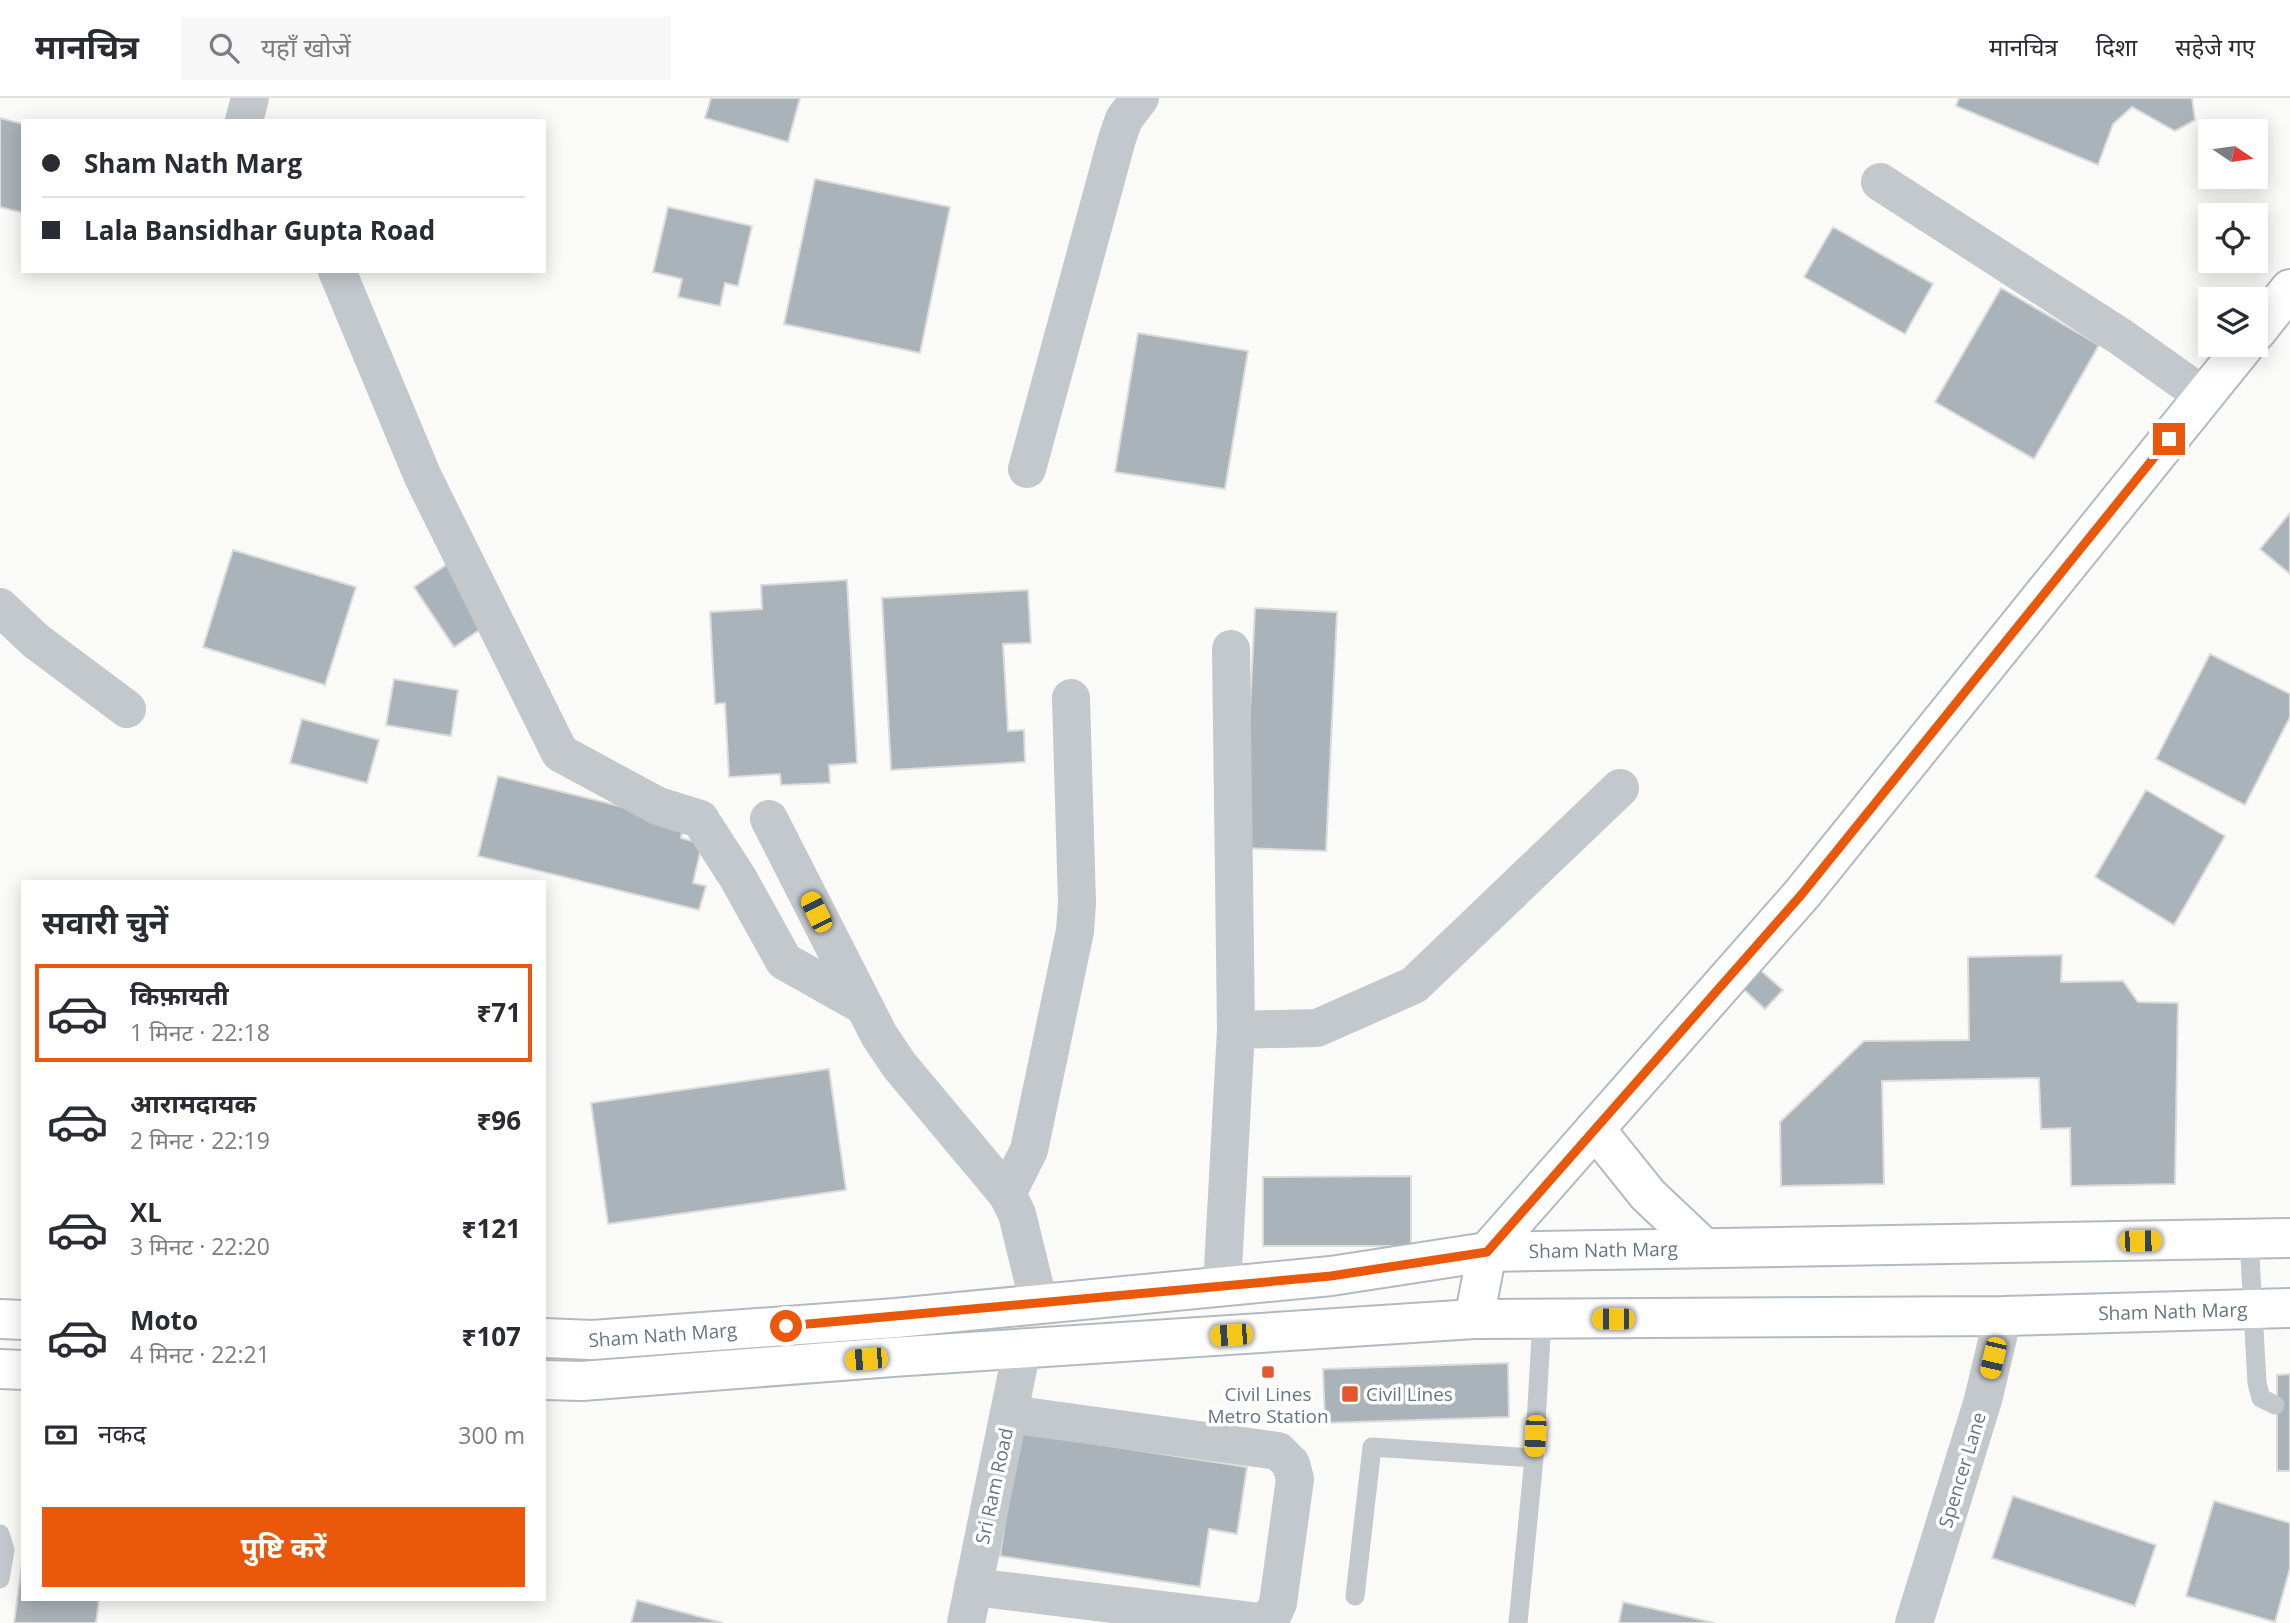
<!DOCTYPE html>
<html lang="hi">
<head>
<meta charset="utf-8">
<style>
  body { margin:0; font-family:"Open Sans","Noto Sans Devanagari",sans-serif; background:#f7f7f7; color:#2b2b33; height:100vh; display:flex; flex-direction:column; font-size:26px; white-space:nowrap }
  * { box-sizing:border-box; margin:0 }
  p { font-size:23px; color:#7c7c81 }
  .icon { flex:none; width:38px; height:38px; fill:none; stroke:currentColor; stroke-width:2; stroke-linecap:round; stroke-linejoin:round }
  .map { position:relative; flex:1; overflow:hidden }
  .details { position:absolute; left:21px; top:782px; width:525px; height:721px; display:flex; flex-direction:column; background:#fff; border-radius:0px; box-shadow:0 4px 18px #0003 }
  .details>* { flex:none }
  .hud { position:absolute; left:21px; top:21px; width:525px; height:154px; border-radius:0px; box-shadow:0 4px 18px #0003; display:grid; align-content:center; height:154px; padding:0 21px; background:#fff }
  .needle { width:46px; rotate:103deg }
  .tools { position:absolute; left:2198px; top:21px; display:grid; gap:14px }
  .tools a { display:grid; place-items:center; width:70px; height:70px; border-radius:0px; background:#fff; box-shadow:0 4px 18px #0003; font-size:35px }
  .end { position:absolute; width:32px; height:32px; margin:-16px; border:9px solid #ea580c; background:#fff; box-shadow:0 0 0 4px #fff }
  .from { border-radius:50% }
  .car { position:absolute; width:21px; height:42px; margin:-21px -10px; border-radius:9px; box-shadow:0 0 5px 2px #0007; background:linear-gradient(#f5c518 24%,#345 0 40%,#f5c518 0 76%,#345 0 86%,#f5c518 0) }
  .hud b { display:flex; align-items:center; gap:24px; height:66px; font-size:26px }
  .hud b+b { border-top:2px solid #e1e1e2 }
  .hud i { width:18px; height:18px; background:#2b2b33 }
  ul { padding:0; list-style:none }
  li { display:flex; align-items:center; gap:21px; height:98px; margin:0 14px 10px; padding:0 7px; border:4px solid transparent; border-radius:0px }
  li div { flex:1 }
  li b { display:block; font-size:26px }
  li em { font-style:normal; font-weight:700 }
  li.current { border-color:#ea580c }
  li>.icon { width:63px; height:63px; stroke-width:1.5 }
  h2 { padding:0 21px; font-size:32px; line-height:84px }
  .pay { display:flex; align-items:center; gap:18px; height:77px; padding:0 21px; font-size:26px }
  .pay p { margin-inline-start:auto }
  .button { display:flex; gap:14px; margin-top:auto; padding:14px 21px }
  .button a { flex:1; height:80px; border-radius:0px; background:#ea580c; color:#fff; font-size:28px; font-weight:700; line-height:80px; text-align:center }
  header { display:flex; align-items:center; gap:42px; box-sizing:border-box; height:98px; padding:0 35px; background:#fff; border-bottom:2px solid #e1e1e2 }
  header strong { font-size:33px }
  nav { display:flex; gap:38px; margin-inline-start:auto; font-size:24px }
  .search { width:490px; height:63px; background:#f7f7f7; display:flex; align-items:center; gap:18px; box-sizing:border-box; padding:0 24px; border-radius:0px; color:#7c7c81; font-size:26px }
  .map>svg:first-child { display:block }
  .building { fill:#aab3b9; stroke:#dcdcda; stroke-width:2 }
  .lines { fill:none; stroke-linecap:round; stroke-linejoin:round }
  .secondary-casing { stroke:#b3babf; stroke-width:42 }
  .lane { stroke:#c3c8cc; stroke-width:19 }
  .street { stroke:#c3c8cc; stroke-width:38 }
  .secondary { stroke:#fff; stroke-width:38 }
  .route { stroke:#ea580c; stroke-width:9 }
  .poi-dot { fill:#e4572e; stroke:#fff; stroke-width:2.5 }
  .labels { text-anchor:middle; dominant-baseline:central; stroke-width:7; stroke-linejoin:round; paint-order:stroke }
  .street-label { font-size:19px; fill:#657683; stroke:#fff }
  .poi-label { font-size:19px; fill:#657683; stroke:#fff }
</style>
</head>
<body>
<header>
<strong>मानचित्र</strong>
<div class="search"><svg class="icon" aria-label="search" viewBox="0 0 24 24"><circle cx="10" cy="10" r="6"/><path d="M15 15l6 6"/></svg>यहाँ खोजें</div>
<nav><a>मानचित्र</a><a>दिशा</a><a>सहेजे गए</a></nav>
</header>
<div class="map">
<svg width="2290" height="1525" viewBox="0 0 2290 1525">
  <rect width="100%" height="100%" fill="#fafaf8"/>
  <path class="building" d="M711,0H800L788,44L705,20Z
    M1959,0H2192L2195,22L2175,33L2132,9L2113,26L2098,67L1956,8Z
    M0,20L23,26V115L0,109Z
    M815,81L950,109L920,255L784,226Z
    M668,109L752,128L738,188L725,185L720,208L678,199L682,181L653,174Z
    M1833,129L1933,186L1905,236L1804,179Z
    M2001,190L2099,247L2034,361L1935,304Z
    M1138,235L1248,253L1225,391L1115,374Z
    M2290,415V476L2260,451Z
    M233,452L356,489L325,587L203,549Z
    M452,463L493,523L454,549L414,489Z
    M847,482L857,665L829,667L830,685L781,687L780,676L729,679L725,605L715,606L710,514L762,511L761,487Z
    M1028,492L1031,545L1003,546L1008,633L1024,632L1025,664L891,672L882,500Z
    M1255,510L1337,514L1326,753L1243,750Z
    M2210,556L2290,596V619L2245,707L2156,661Z
    M394,581L458,592L451,638L386,627Z
    M302,621L379,642L367,685L290,665Z
    M498,678L684,724L681,740L702,746L693,785L706,788L699,812L478,758Z
    M2146,692L2225,738L2174,827L2095,779Z
    M2062,857L2061,884L2123,883L2138,904L2178,905L2175,1086L2071,1088L2070,1030L2041,1031L2039,980L1882,983L1884,1086L1781,1088L1780,1024L1864,943L1969,942L1968,859Z
    M1759,871L1783,892L1765,911L1742,890Z
    M829,971L846,1092L608,1126L591,1005Z
    M1411,1078V1148H1263V1079Z
    M1508,1265L1509,1319L1325,1325L1323,1271Z
    M2290,1276V1373H2277V1277Z
    M1018,1334L1247,1369L1237,1436L1209,1431L1200,1489L1000,1458Z
    M2013,1398L2156,1447L2135,1508L1992,1460Z
    M2214,1403L2290,1425V1470L2275,1524L2186,1498Z
    M23,1457V1502H99L96,1525H14Z
    M637,1502L723,1525H631Z
    M1623,1504L1715,1525H1619Z"/>
  <g class="lines">
    <defs>
      <g id="secondary">
        <path d="M2256,234L2290,191"/>
        <path d="M1595,1031L1648,1097L1704,1150"/>
        <path d="M0,1221L23,1222"/>
        <path d="M1474,1221L1487,1154L1802,796L2245,247"/>
        <path id="s1" d="M544,1240L592,1242L896,1220L1331,1178L1487,1154L2290,1140"/>
        <path d="M0,1271L23,1272"/>
        <path id="s2" d="M544,1282L582,1283L892,1259L1474,1221L2003,1218L2290,1210"/>
      </g>
    </defs>
    <use href="#secondary" class="secondary-casing"/>
    <path class="lane" d="M2249,1141L2257,1285L2261,1300L2275,1307
      M0,1436L5,1452L0,1481
      M1355,1498L1372,1349L1534,1360L1542,1221
      M1518,1525L1534,1360"/>
    <path class="street" d="M244,23L250,0
      M1880,84L2121,239L2204,298
      M337,173L423,379L560,655L658,708L700,721L738,780L784,863L862,907
      M1027,371L1117,41L1124,21L1140,0
      M0,509L36,543L127,611
      M769,721L879,937L899,967L1007,1096L1017,1116L1039,1206
      M1236,932L1317,930L1414,887L1620,690
      M1007,1096L1029,1052L1075,833L1077,805L1071,600
      M1222,1189L1236,932L1231,551
      M973,1489L1261,1524L1273,1516L1278,1505L1295,1381L1291,1366L1278,1353L1009,1316
      M966,1525L1022,1251
      M1914,1525L1983,1302L2003,1218"/>
    <use href="#secondary" class="secondary"/>
  </g>
  <g class="lines">
    <path class="route" d="M786,1228L1331,1178L1487,1154L1802,796L2169,341"/>
  </g>
  <g class="poi-dot">
    <rect x="1261" y="1267" width="14" height="14" rx="3.5"/>
    <rect x="1341" y="1287" width="18" height="18" rx="3.5"/>
  </g>
  <g class="labels">
    <g class="street-label">
      <text stroke="none"><textPath href="#s1" startOffset="1064">Sham Nath Marg</textPath></text>
      <text stroke="none"><textPath href="#s2" startOffset="1631">Sham Nath Marg</textPath></text>
      <text stroke="none"><textPath href="#s1" startOffset="119">Sham Nath Marg</textPath></text>
      <text transform="translate(1962 1372) rotate(-73)">Spencer Lane</text>
      <text transform="translate(994 1388) rotate(-78)">Sri Ram Road</text>
    </g>
    <g class="poi-label">
      <text x="1268" y="1296">Civil Lines<tspan x="1268" dy="22">Metro Station</tspan></text>
      <text x="1366" y="1296" text-anchor="start">Civil Lines</text>
    </g>
  </g>
</svg>
<div class="tools">
<a><svg class="needle" viewBox="-14 -14 28 28"><path d="M0-13l5 13h-10z" fill="#e53935"/><path d="M0 13l5-13h-10z" fill="#7c7c81"/></svg></a>
<a><svg class="icon" aria-label="locate" viewBox="0 0 24 24"><circle cx="12" cy="12" r="6"/><path d="M12 2v4M12 18v4M2 12h4M18 12h4"/></svg></a>
<a><svg class="icon" aria-label="layers" viewBox="0 0 24 24"><path d="M12 4l9 5-9 5-9-5zM3 14l9 5 9-5"/></svg></a>
</div>
<i class="end from" style="left:786px;top:1228px"></i>
<i class="end" style="left:2169px;top:341px"></i>
<i class="car" style="left:816px;top:814px;rotate:334deg"></i>
<i class="car" style="left:2140px;top:1143px;rotate:89deg"></i>
<i class="car" style="left:1613px;top:1221px;rotate:270deg"></i>
<i class="car" style="left:1231px;top:1237px;rotate:266deg"></i>
<i class="car" style="left:1993px;top:1260px;rotate:193deg"></i>
<i class="car" style="left:866px;top:1261px;rotate:265deg"></i>
<i class="car" style="left:1535px;top:1338px;rotate:183deg"></i>
<div class="hud">
<b><i class="from"></i>Sham Nath Marg</b>
<b><i></i>Lala Bansidhar Gupta Road</b>
</div>
<section class="details">
<h2>सवारी चुनें</h2>
<ul>
<li class="current"><svg class="icon" aria-label="car" viewBox="0 0 24 24"><path d="M5 17H2v-5l4-1 3-4h7l3 4 3 1v5h-3M9 17h6M6 11h13"/><circle cx="7" cy="17" r="2"/><circle cx="17" cy="17" r="2"/></svg><div><b>किफ़ायती</b><p>1 मिनट · 22:18</p></div><em>₹71</em></li>
<li><svg class="icon" aria-label="car" viewBox="0 0 24 24"><path d="M5 17H2v-5l4-1 3-4h7l3 4 3 1v5h-3M9 17h6M6 11h13"/><circle cx="7" cy="17" r="2"/><circle cx="17" cy="17" r="2"/></svg><div><b>आरामदायक</b><p>2 मिनट · 22:19</p></div><em>₹96</em></li>
<li><svg class="icon" aria-label="car" viewBox="0 0 24 24"><path d="M5 17H2v-5l4-1 3-4h7l3 4 3 1v5h-3M9 17h6M6 11h13"/><circle cx="7" cy="17" r="2"/><circle cx="17" cy="17" r="2"/></svg><div><b>XL</b><p>3 मिनट · 22:20</p></div><em>₹121</em></li>
<li><svg class="icon" aria-label="car" viewBox="0 0 24 24"><path d="M5 17H2v-5l4-1 3-4h7l3 4 3 1v5h-3M9 17h6M6 11h13"/><circle cx="7" cy="17" r="2"/><circle cx="17" cy="17" r="2"/></svg><div><b>Moto</b><p>4 मिनट · 22:21</p></div><em>₹107</em></li>
</ul>
<div class="pay"><svg class="icon" aria-label="cash" viewBox="0 0 24 24"><path d="M3 7h18v10H3z"/><circle cx="12" cy="12" r="2"/></svg>नकद<p>300 m</p></div>
<div class="button"><a>पुष्टि करें</a></div>
</section>
</div>
</body>
</html>
